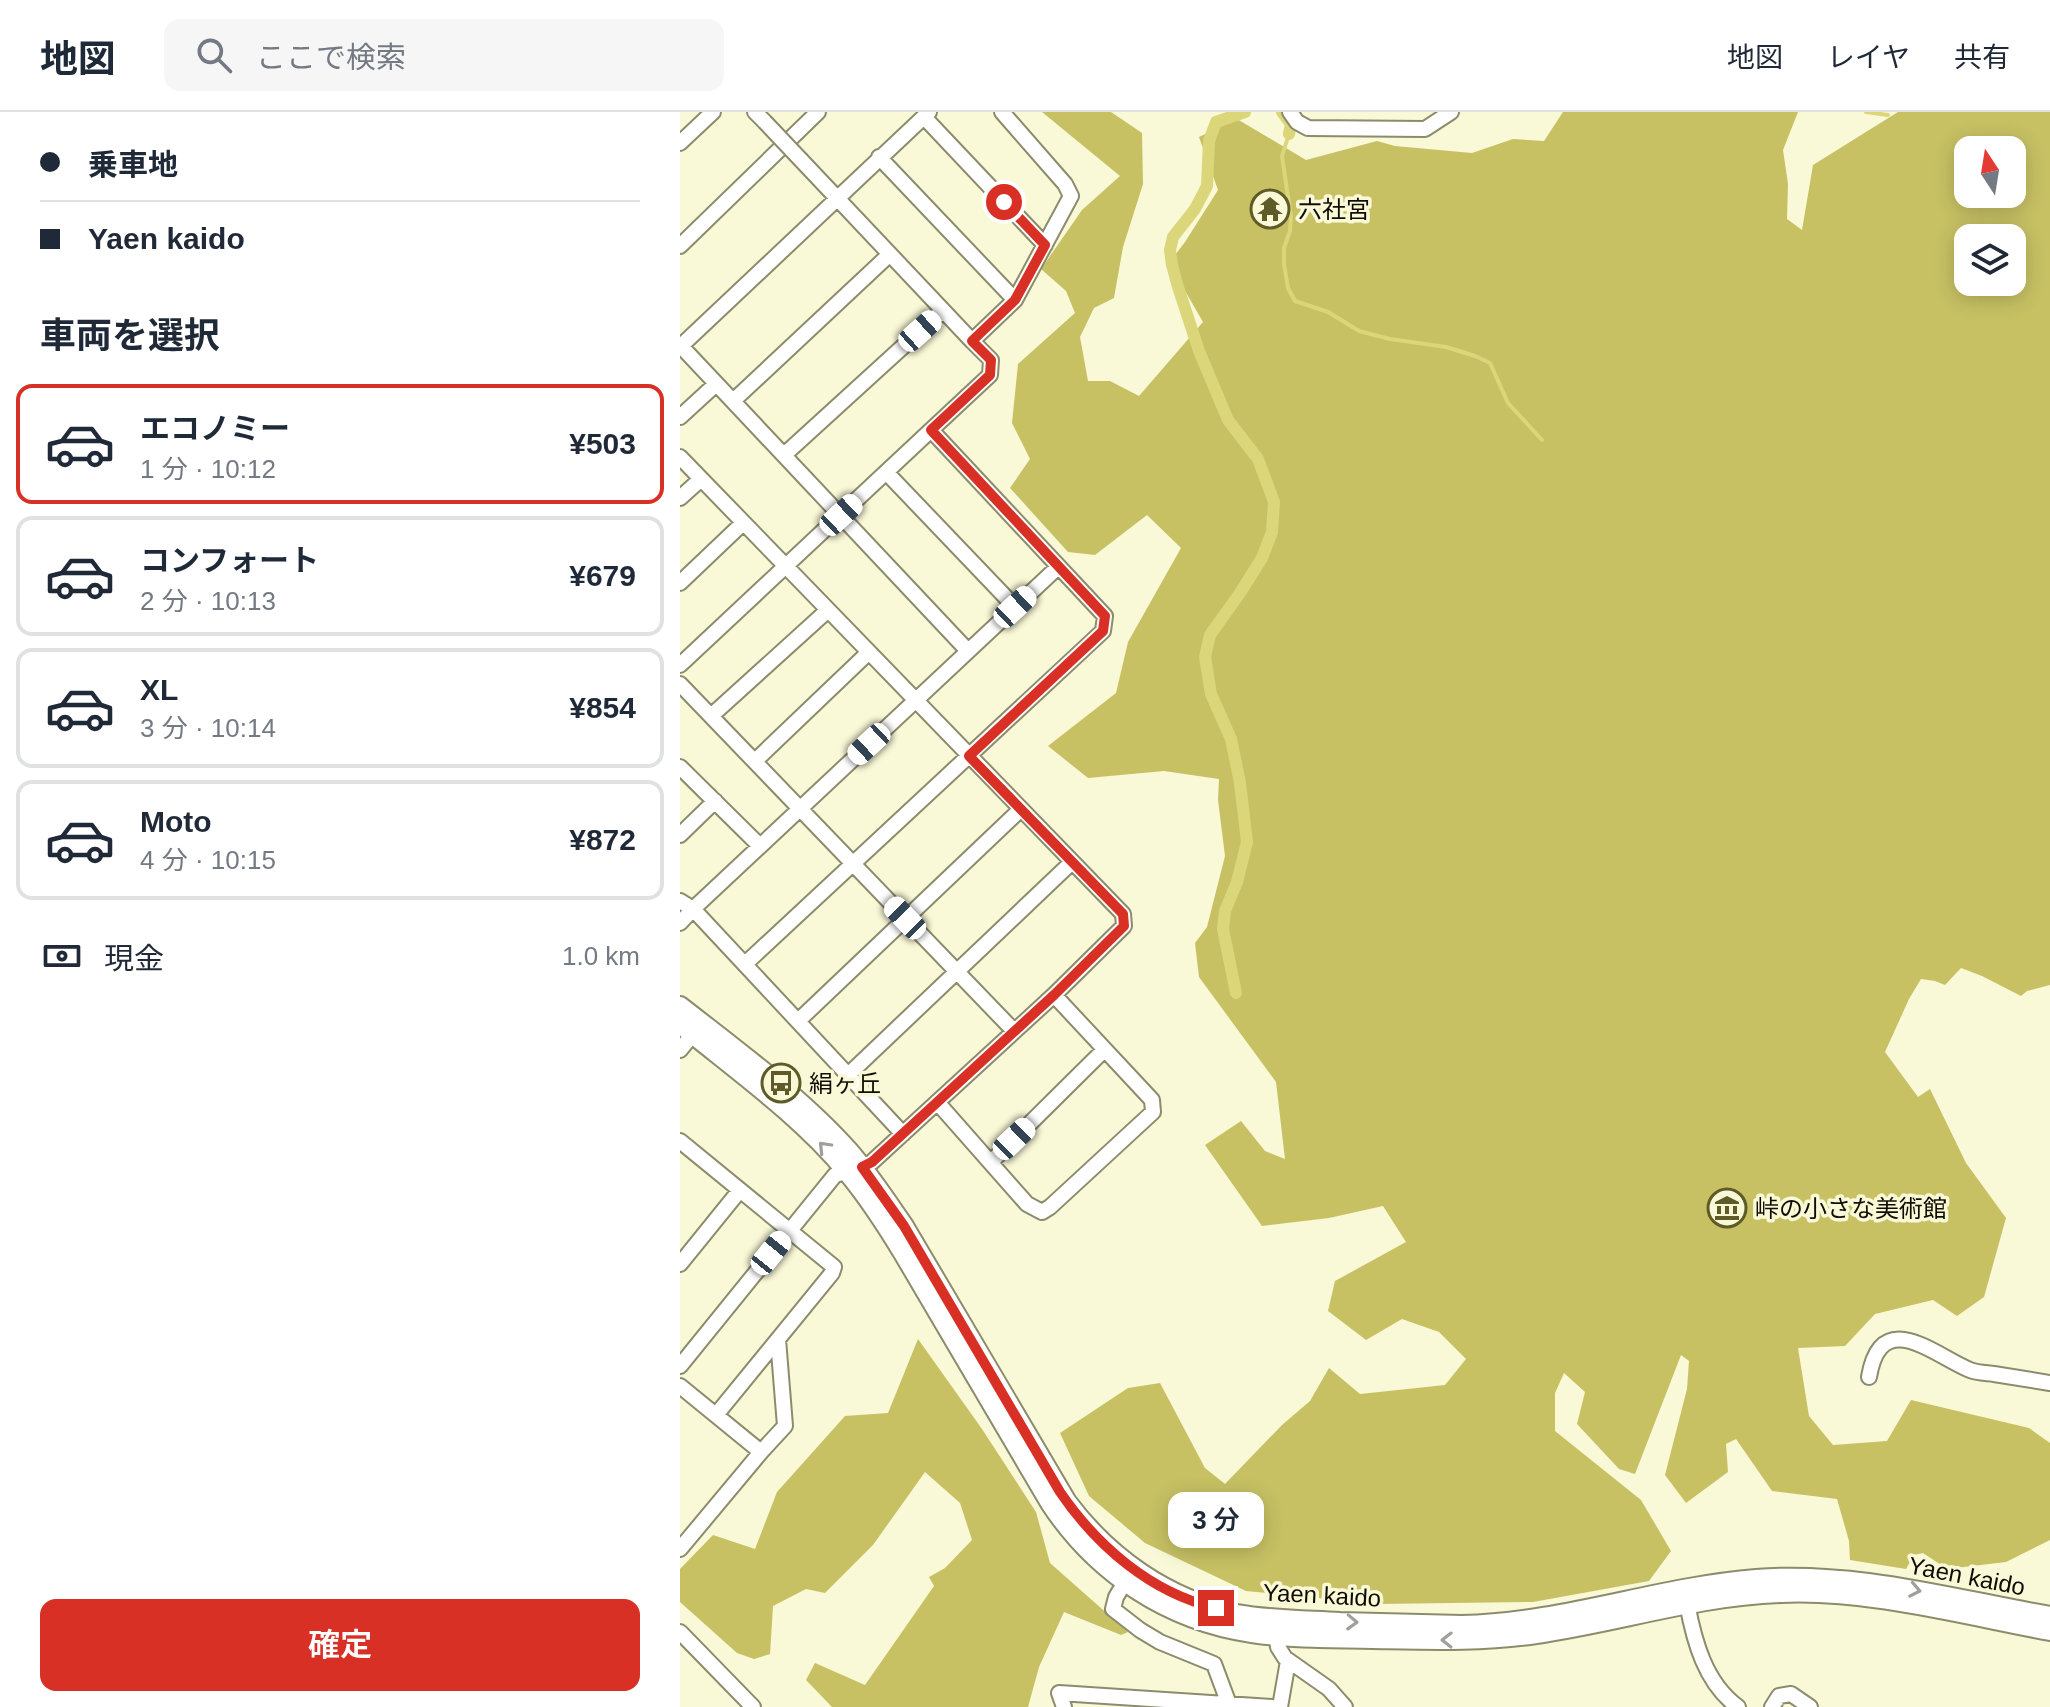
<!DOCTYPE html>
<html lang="ja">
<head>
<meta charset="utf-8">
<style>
  body { margin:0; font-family:Helvetica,"Noto Sans JP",sans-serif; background:#f6f6f7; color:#1f2937; height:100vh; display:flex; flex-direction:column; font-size:30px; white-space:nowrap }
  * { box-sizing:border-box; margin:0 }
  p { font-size:26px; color:#747a83 }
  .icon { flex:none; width:44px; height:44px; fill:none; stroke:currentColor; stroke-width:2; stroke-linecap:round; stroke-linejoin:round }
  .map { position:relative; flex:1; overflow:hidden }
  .drawer { display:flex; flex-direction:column; background:#fff; width:680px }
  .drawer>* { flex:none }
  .guide { display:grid; align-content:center; height:176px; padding:0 40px; background:#fff }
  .needle { width:52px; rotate:348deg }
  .buttons { position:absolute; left:1274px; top:24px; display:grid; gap:16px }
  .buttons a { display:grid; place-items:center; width:72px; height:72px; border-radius:16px; background:#fff; box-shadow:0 4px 20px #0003; font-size:40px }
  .end { position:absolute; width:36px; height:36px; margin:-18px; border:10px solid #d93025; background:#fff; box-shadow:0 0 0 4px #fff }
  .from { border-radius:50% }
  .bubble { position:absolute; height:56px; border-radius:16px; background:#fff; box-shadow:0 4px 20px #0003; font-size:26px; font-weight:600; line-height:56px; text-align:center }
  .car { position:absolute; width:24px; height:48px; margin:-24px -12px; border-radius:10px; box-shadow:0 0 6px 2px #0007; background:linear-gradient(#fff 24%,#345 0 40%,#fff 0 76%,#345 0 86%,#fff 0) }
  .guide b { display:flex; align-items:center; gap:28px; height:76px; font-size:30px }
  .guide b+b { border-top:2px solid #e0e1e3 }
  .guide i { width:20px; height:20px; background:#1f2937 }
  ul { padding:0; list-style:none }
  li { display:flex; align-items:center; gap:24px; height:120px; margin:0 16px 12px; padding:0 24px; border:4px solid #e0e1e3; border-radius:16px }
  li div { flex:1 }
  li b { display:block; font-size:30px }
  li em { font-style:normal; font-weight:600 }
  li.active { border-color:#d93025 }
  li>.icon { width:72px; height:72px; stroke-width:1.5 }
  h2 { padding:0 40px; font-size:36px; line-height:96px }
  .pay { display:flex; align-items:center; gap:20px; height:88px; padding:0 40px; font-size:30px }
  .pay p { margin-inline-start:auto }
  .cta { display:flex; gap:16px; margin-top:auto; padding:16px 40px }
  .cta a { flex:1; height:92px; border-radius:16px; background:#d93025; color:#fff; font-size:32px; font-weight:600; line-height:92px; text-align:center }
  header { display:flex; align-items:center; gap:48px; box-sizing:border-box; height:112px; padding:0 40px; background:#fff; border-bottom:2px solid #e0e1e3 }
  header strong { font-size:38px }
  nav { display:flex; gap:44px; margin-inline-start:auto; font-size:28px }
  .search { width:560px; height:72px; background:#f6f6f7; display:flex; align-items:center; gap:20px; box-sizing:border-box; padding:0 28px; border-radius:16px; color:#747a83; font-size:30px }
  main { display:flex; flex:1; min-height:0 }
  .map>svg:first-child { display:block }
  .forest { fill:#c7c164; fill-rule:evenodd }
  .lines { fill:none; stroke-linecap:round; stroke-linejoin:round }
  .stream { stroke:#dbd679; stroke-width:4 }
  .canal { stroke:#dbd679; stroke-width:12 }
  .minor-casing { stroke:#8c8b6c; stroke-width:18 }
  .major-casing { stroke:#8c8b6c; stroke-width:22 }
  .minor { stroke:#fff; stroke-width:14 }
  .major { stroke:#fff; stroke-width:18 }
  .minor-bridge-casing { stroke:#8c8b6c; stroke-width:18; stroke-linecap:butt }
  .minor-bridge { stroke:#fff; stroke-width:14 }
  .oneway { stroke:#9f9f9b }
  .route { stroke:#d93025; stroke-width:10 }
  .labels { text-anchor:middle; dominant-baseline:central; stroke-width:7; stroke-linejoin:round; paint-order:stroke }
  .poi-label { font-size:24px; fill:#0f0e04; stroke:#f9f8d7; text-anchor:start }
  .street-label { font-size:24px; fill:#0f0e04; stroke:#f9f8d7 }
</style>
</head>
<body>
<header>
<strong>地図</strong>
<div class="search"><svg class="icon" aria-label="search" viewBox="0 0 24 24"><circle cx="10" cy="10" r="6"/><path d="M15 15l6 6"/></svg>ここで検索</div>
<nav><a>地図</a><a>レイヤ</a><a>共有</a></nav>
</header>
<main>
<section class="drawer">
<div class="guide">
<b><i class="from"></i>乗車地</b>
<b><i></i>Yaen kaido</b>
</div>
<h2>車両を選択</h2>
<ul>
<li class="active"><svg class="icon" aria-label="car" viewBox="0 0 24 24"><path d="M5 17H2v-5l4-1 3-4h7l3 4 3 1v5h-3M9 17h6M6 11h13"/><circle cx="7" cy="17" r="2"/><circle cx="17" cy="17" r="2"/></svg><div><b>エコノミー</b><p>1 分 · 10:12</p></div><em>¥503</em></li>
<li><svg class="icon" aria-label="car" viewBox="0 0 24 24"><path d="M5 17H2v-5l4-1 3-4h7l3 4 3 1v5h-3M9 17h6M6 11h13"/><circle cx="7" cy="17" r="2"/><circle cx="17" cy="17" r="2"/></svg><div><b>コンフォート</b><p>2 分 · 10:13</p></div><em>¥679</em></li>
<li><svg class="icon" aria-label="car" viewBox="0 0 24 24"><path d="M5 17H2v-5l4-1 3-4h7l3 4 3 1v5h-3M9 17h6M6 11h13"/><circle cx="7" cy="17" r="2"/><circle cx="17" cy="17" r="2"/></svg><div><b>XL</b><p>3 分 · 10:14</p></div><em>¥854</em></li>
<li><svg class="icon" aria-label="car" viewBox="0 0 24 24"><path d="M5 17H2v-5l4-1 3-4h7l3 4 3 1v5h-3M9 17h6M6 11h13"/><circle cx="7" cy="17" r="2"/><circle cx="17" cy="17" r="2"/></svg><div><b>Moto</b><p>4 分 · 10:15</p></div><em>¥872</em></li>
</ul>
<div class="pay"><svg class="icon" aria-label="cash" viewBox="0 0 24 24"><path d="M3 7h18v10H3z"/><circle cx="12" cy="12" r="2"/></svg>現金<p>1.0 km</p></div>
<div class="cta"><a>確定</a></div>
</section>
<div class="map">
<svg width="1370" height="1595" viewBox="0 0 1370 1595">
  <rect width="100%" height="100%" fill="#f9f8d7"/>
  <path class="forest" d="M362,0H431L462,21L463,72L443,135L434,186L414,196L400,225L408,269H430L459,284L523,210L489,151L505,130L538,78L519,25L557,7L626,48L697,29L715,34L792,41L833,27L864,29L883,0H1118L1103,38L1108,72L1107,107L1122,118L1133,53L1218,0H1370V873L1347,879L1341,884L1302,864L1281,856L1265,873L1255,869L1241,867L1229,887L1205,940L1238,985L1250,977L1286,1051L1326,1106L1304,1185L1277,1204L1253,1188L1195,1202L1165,1234L1118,1236L1129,1304L1153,1333L1207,1329L1231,1288L1349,1316L1370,1331V1428L1326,1450L1267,1457L1243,1441L1234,1443L1226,1457L1170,1448L1169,1429L1157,1387L1092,1379L1056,1327L1046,1332L1048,1360L1006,1391L985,1363L1007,1277L1009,1249L1001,1243L955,1362L939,1357L897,1312L905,1280L884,1261L875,1281V1319L961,1388L991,1439L969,1469L853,1490L698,1492L566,1479L465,1431L409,1384L380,1321L448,1276L480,1271L525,1356L545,1372L602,1313L630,1289L649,1256L680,1282L765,1273L786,1247L759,1220L722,1207L686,1228L648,1199L655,1169L726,1130L703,1094L649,1106L582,1114L525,1033L561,1009L585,1039L605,1047L596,970L519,865L515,831L527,815L545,744L538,688L539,667L484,659L408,666L368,634L436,581L448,530L501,436L467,403L415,443L388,440L330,376L350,347L332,311L338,252L395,201L386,179L361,157L402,98L440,64ZM1288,38H1332V82H1288ZM1288,126H1332V170H1288Z
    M238,1227L302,1317L356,1400L370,1451L448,1520L441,1523L384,1500L359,1555L348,1595H152L126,1568L135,1551L185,1573L254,1474L249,1465L265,1456L292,1428L280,1391L245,1360L193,1433L145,1481L126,1477L93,1494L90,1542L74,1547L57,1541L0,1490V1457L33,1423L75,1437L97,1380L165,1304L208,1301Z"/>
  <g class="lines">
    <path class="stream" d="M1186,0L1208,3
      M609,22L602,44L611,105L610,119L604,136V152L608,176L615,189L648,200L679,219L710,227L766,235L795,244L810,251L828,291L862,328"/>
    <path class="canal" d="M602,0L611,12L609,22
      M556,881L543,817L545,799L557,770L567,730L560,671L551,627L531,582L525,545L530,523L560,481L582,446L592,420L594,390L578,347L548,308L519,239L498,175L492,153L490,138L493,125L515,97L527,74L529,29L536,10L565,0"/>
    <defs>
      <path id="minor" d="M75,0L85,10
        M610,0L617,10L628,16L745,17L771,0
        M244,5L365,133
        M0,31L33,0
        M199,45L335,188
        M121,48L292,229
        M0,134L138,0
        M0,233L288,539
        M1,234L249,0
        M53,289L209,143
        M0,305L36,272
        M104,343L262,199
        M0,345L443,802L444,814L374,883L192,1050L182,1055L155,1063L0,1254
        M206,360L335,495
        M0,386L21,367
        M0,471L63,411
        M0,553L251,318
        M0,572L334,919
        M31,604L148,498
        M75,649L189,540
        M0,655L80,734
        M0,723L35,689
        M0,789L13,797L223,1022
        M0,811L13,797L378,455
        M65,852L423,519L425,504L251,318L310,263L311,248L292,229L335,188L391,84L385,72L322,0
        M118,909L341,697
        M0,938L17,917
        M168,963L392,750
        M257,990L347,1092L362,1100L370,1095L473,1000L472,988L374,883
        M0,1029L154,1155
        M311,1050L424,938
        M0,1152L60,1078
        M1189,1265C1201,1194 1254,1243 1290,1258C1297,1261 1307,1261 1314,1262C1333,1265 1352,1268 1370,1271
        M0,1274L81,1340
        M36,1303L152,1161L154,1155
        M0,1437L81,1340L105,1314L98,1227
        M445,1470L436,1485L433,1497L460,1518L480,1530L534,1552L550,1595
        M1007,1491C1014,1529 1025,1571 1058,1595
        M595,1515L598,1535L605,1546L649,1577L665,1595
        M0,1520L73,1595
        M384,1595L379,1581L592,1595
        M600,1595L608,1549
        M1092,1595L1099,1584L1111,1582L1130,1595"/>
      <path id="major" d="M0,894C56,938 122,986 169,1039C189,1062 206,1088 224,1114L387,1390C429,1446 487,1487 557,1502C590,1508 626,1508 660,1510C701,1511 742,1512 782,1513C882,1511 977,1475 1076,1467C1175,1459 1273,1487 1370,1504
        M0,912C56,958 121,1004 167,1060C188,1085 206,1113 223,1141L370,1391C416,1461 488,1509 572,1521C612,1527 653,1526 693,1527C748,1528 802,1530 856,1522C939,1510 1016,1484 1101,1481C1188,1477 1284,1503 1370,1519"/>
    </defs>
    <use href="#minor" class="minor-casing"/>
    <use href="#major" class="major-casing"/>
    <use href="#minor" class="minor"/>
    <use href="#major" class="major"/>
    <defs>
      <path id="minor-bridge" d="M85,10L121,48"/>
    </defs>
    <use href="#minor-bridge" class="minor-bridge-casing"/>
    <use href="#minor-bridge" class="minor-bridge"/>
  </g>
  <defs><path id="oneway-chevron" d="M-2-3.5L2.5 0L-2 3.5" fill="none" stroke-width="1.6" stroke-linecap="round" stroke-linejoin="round" transform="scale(2)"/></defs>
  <g class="oneway">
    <use href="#oneway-chevron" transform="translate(144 1035) rotate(-134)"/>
    <use href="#oneway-chevron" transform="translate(1235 1478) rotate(11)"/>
    <use href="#oneway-chevron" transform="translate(672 1510) rotate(2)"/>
    <use href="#oneway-chevron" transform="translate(767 1528) rotate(-179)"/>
  </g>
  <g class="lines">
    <path class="route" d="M324,90L365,133L335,188L292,229L311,248L310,263L251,318L425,504L423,519L289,644L443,802L444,814L374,883L192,1050L182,1055L224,1114L380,1380C417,1434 471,1481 536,1496"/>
  </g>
  <defs>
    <symbol id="temple-ring" viewBox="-11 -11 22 22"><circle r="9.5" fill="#f9f8d7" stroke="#5e5b28" stroke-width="1.5"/><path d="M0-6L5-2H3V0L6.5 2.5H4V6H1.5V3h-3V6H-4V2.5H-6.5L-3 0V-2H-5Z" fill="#5e5b28"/></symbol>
    <symbol id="bus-ring" viewBox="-11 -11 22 22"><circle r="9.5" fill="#f9f8d7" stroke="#5e5b28" stroke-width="1.5"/><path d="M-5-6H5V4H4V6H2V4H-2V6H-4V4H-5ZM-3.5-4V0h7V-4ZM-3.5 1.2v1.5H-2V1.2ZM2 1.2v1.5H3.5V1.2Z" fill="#5e5b28"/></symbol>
    <symbol id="museum-ring" viewBox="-11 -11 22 22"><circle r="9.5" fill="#f9f8d7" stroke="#5e5b28" stroke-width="1.5"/><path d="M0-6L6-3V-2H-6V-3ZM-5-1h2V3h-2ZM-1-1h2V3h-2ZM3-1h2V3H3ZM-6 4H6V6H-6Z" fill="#5e5b28"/></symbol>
  </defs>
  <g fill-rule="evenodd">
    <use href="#temple-ring" x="568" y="75" width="44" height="44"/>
    <use href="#bus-ring" x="79" y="949" width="44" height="44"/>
    <use href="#museum-ring" x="1025" y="1074" width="44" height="44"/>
  </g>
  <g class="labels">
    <g class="poi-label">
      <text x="618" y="97">六社宮</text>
      <text x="129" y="971">絹ヶ丘</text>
      <text x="1075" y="1096">峠の小さな美術館</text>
    </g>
    <g class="street-label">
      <text transform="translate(1287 1464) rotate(11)">Yaen kaido</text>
      <text transform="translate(642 1483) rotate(3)">Yaen kaido</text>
    </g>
  </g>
</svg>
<div class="buttons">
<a><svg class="needle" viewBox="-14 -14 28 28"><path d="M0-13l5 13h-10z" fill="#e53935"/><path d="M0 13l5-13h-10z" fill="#747a83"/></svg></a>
<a><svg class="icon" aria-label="layers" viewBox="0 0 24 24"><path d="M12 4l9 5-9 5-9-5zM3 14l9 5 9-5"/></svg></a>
</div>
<i class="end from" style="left:324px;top:90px"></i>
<i class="end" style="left:536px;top:1496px"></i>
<div class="bubble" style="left:488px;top:1380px;width:96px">3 分</div>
<i class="car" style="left:240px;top:219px;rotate:48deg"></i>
<i class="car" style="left:161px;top:403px;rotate:47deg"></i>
<i class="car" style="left:335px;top:495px;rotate:47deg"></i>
<i class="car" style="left:189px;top:632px;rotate:227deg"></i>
<i class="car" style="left:225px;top:806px;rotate:316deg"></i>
<i class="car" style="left:334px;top:1027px;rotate:46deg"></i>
<i class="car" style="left:91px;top:1141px;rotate:39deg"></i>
</div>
</main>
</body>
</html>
